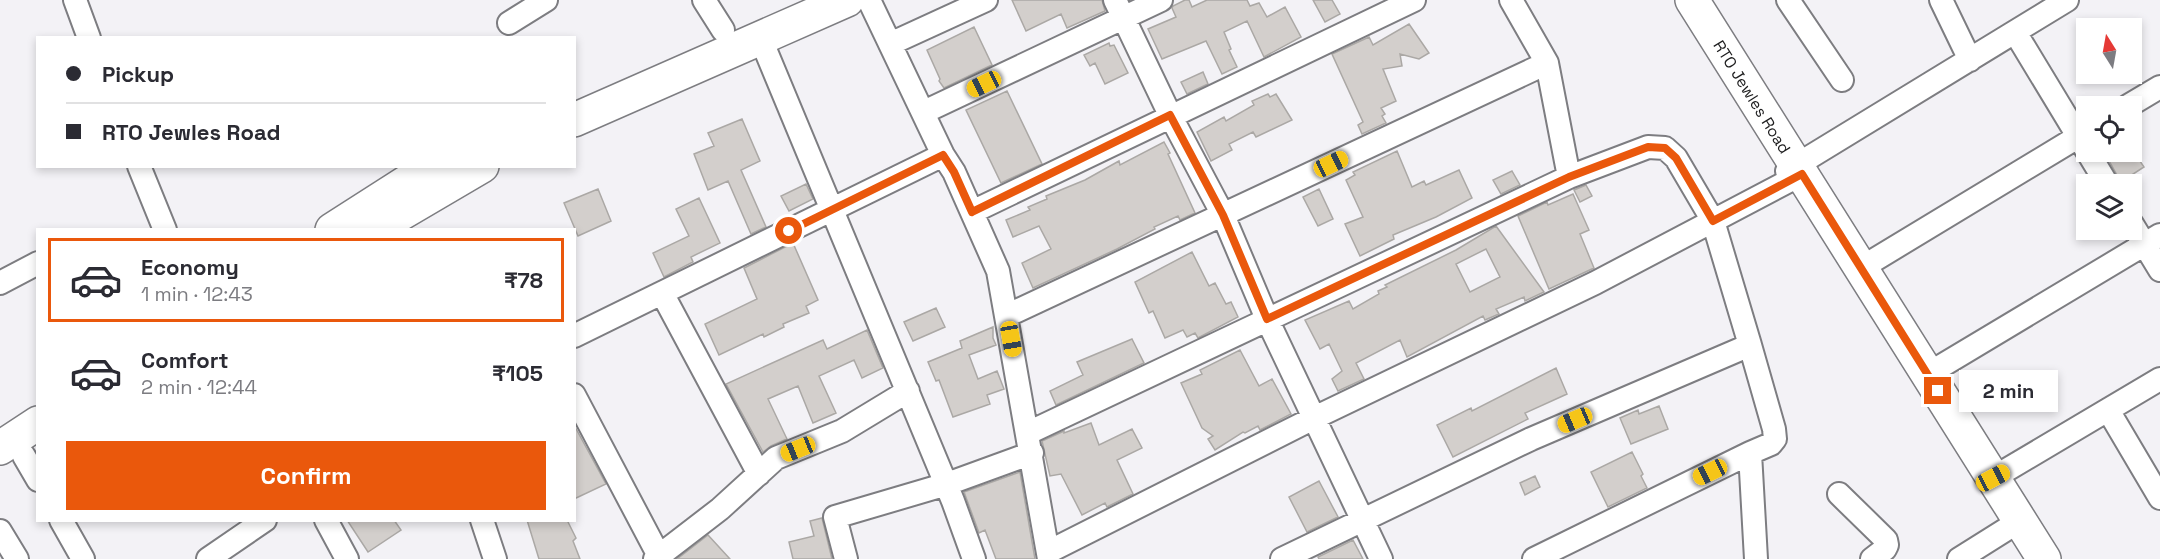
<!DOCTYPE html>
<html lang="en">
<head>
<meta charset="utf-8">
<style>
  body { margin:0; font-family:"Space Grotesk",sans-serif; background:#f2f2f3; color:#2b2b33; height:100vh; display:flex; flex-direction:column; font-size:22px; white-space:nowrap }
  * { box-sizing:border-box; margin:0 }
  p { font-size:20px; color:#7c7c81 }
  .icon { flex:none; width:33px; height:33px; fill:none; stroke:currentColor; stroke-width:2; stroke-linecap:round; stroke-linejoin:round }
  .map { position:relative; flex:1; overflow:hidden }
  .details { position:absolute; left:36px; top:228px; width:540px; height:294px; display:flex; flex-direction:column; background:#fff; border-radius:0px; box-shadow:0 3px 9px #0003 }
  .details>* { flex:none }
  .hud { position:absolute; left:36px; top:36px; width:540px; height:132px; border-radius:0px; box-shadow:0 3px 9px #0003; display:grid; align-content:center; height:132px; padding:0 30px; background:#fff }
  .needle { width:39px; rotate:349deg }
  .buttons { position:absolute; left:2076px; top:18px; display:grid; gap:12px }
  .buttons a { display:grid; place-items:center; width:66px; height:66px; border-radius:0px; background:#fff; box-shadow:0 3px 9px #0003; font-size:30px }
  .end { position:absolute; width:27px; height:27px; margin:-14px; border:8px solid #ea580c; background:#fff; box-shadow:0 0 0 3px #fff }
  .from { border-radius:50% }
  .bubble { position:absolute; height:42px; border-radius:0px; background:#fff; box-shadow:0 3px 9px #0003; font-size:20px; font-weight:700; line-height:42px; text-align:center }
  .car { position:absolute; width:18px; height:36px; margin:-18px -9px; border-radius:8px; box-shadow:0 0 4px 2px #0007; background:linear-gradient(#f5c518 24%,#345 0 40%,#f5c518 0 76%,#345 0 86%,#f5c518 0) }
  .hud b { display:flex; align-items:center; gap:21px; height:57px; font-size:22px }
  .hud b+b { border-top:2px solid #e1e1e2 }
  .hud i { width:15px; height:15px; background:#2b2b33 }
  ul { padding:10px 0 0; list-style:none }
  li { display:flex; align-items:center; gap:18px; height:84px; margin:0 12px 9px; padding:0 18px; border:3px solid transparent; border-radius:0px }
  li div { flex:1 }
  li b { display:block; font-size:22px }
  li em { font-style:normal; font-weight:700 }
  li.current { border-color:#ea580c }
  li>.icon { width:54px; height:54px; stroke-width:1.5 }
  .cta { display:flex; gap:12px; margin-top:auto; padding:12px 30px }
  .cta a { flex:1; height:69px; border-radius:0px; background:#ea580c; color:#fff; font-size:24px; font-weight:700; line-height:69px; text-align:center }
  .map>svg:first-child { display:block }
  .building { fill:#d3cfcc; stroke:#aba8a5; stroke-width:1.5; fill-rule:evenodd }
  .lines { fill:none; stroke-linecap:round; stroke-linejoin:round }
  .minor-casing { stroke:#7d7d81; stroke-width:26 }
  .highway-casing { stroke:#7d7d81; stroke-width:36 }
  .minor { stroke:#fff; stroke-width:22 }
  .highway { stroke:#fff; stroke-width:33 }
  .route { stroke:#ea580c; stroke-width:8 }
  .labels { text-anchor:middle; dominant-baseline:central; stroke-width:4.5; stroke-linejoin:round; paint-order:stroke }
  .street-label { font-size:16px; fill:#1b1b1c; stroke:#fff }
</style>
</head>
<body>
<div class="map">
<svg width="2160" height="559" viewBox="0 0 2160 559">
  <rect width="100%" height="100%" fill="#f3f2f6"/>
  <path class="building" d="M1012,0H1102L1105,11L1067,28L1061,14L1026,31Z
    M1185,0H1189L1192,7L1207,0H1247L1250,6L1259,3L1267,17L1285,7L1301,37L1264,57L1247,21L1224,32L1231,49L1229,50L1237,67L1222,74L1206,41L1162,59L1148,29L1176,17L1172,8L1173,6Z
    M1313,0H1332L1340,14L1325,22Z
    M1409,24L1429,53L1419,59L1400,54L1402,66L1383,69L1396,101L1381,108L1385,114L1382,116L1386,123L1362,134L1358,125L1363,122L1332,54L1369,37L1373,45Z
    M974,27L992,65L944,88L939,81L940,79L927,50Z
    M1109,43L1110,46L1114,45L1128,73L1105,84L1095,63L1090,66L1084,55Z
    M1203,72L1208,84L1187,94L1181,82Z
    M1007,91L1042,164L1001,183L966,110Z
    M1268,94L1270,97L1276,94L1292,120L1256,137L1253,132L1229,144L1232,150L1211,161L1197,132L1224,117L1226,121L1254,105L1252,101Z
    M742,119L760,161L741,170L766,227L751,234L728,181L708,190L694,154L714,146L708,133Z
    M1164,142L1170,153L1168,154L1195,213L1180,220L1178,216L1154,227L1155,229L1117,249L1033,288L1022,263L1051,249L1039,226L1013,237L1006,220L1030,210L1028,207L1047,199L1046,196L1085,180L1119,161L1120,165Z
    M1397,151L1412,187L1424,181L1426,185L1459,170L1472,198L1436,217L1393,235L1394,239L1360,256L1345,224L1363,217L1346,180L1355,175L1353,172Z
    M2104,152H2134L2144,167L2121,182Z
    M1512,171L1520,185L1501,194L1493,180Z
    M806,184L813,199L789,211L781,196Z
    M1586,185L1592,196L1580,202L1574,190Z
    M598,189L611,221L578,236L564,203Z
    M1319,189L1333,219L1318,226L1303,197Z
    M1573,194L1589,230L1580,234L1594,268L1549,289L1518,216L1547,202L1548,205Z
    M699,198L720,243L691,257L693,262L664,277L653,253L689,236L676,209Z
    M1496,226L1544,292L1525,301L1524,297L1496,309L1499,314L1485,320L1483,316L1407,357L1400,340L1356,363L1364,379L1338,391L1332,379L1342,371L1329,344L1320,349L1305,320L1349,301L1353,309L1379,294L1378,291L1387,287L1385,285L1456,250ZM1486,249L1500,277L1470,292L1456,264Z
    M793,243L818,300L806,306L809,313L783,324L784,327L764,337L763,334L719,355L705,324L757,299L744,268Z
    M1192,252L1209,286L1215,283L1226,304L1231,302L1238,317L1198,338L1195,333L1187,337L1183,330L1165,338L1153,311L1149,313L1135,282Z
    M936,308L945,327L913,341L904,322Z
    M993,327V338L996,345L969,355L978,379L997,371L1004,389L987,395L990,404L953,417L939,380L936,381L928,362L962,348L960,341Z
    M867,330L883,368L862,378L854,360L819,376L836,413L813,423L798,386L768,399L787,439L771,446L763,452L726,384L823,340L827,349Z
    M1132,339L1144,363L1056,405L1050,391L1083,375L1077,362Z
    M1240,350L1259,386L1272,379L1291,414L1260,430L1258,426L1245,433L1243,432L1215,450L1208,439L1213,436L1202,428L1181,383L1202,374L1200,370Z
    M1556,368L1567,394L1525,413L1528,419L1453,457L1437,425L1471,408L1472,411Z
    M1659,406L1668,429L1631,444L1620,418L1638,410L1639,414Z
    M1091,423L1099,445L1132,429L1142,448L1117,460L1133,494L1107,507L1105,503L1082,515L1061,474L1050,476L1042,441L1064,431V433Z
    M574,425L606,484L574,499Z
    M1632,452L1643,474L1641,476L1647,488L1608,507L1591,472Z
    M1020,472L1035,559H996L985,530L979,533L964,492Z
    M1535,476L1540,487L1525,495L1520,483Z
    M1319,481L1338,517L1307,532L1289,497Z
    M822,518L832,559H793L789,542L814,536L810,521Z
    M347,520H394L401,530L368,552Z
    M527,520H567L576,538L573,541L580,559H539Z
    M708,535L730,559H677Z
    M1353,540L1363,559H1319L1318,557Z"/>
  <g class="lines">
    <defs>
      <path id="minor" d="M75,0L89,38
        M704,0L723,30
        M869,0L943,155L954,172L998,271L1049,559
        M1115,0L1170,115L1223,215L1267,319L1381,559
        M1788,0L1842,80
        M1941,0L1970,60
        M509,23L546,0
        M2015,32L2107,184
        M760,37L953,501L974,559
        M890,44L986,0
        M2128,106L2160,87
        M924,112L1161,0
        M139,166L165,230
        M1787,171L2067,0
        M972,212L1414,0
        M2132,224L2160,270
        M1861,268L2086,132
        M0,283L38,263
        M662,293L759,474
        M1006,316L1547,63L1511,0
        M574,336L943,155
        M1928,374L2160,235
        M574,395L659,556
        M2108,410L2160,498
        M1028,433L1569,177L1547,63
        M1750,453L1771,444L1775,439L1774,429L1750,345
        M24,456L38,480
        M1993,478L2160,379
        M1839,494L1886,540L1887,545L1885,549L1872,559
        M61,520L83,559
        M326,520L347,559
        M482,520L495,559
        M0,531L17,559
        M1048,552L1314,418L1595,283L1802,174
        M208,559L265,520
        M655,559L720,509L776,458L842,431L908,391
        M846,559L835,517L947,484L1032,453
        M1282,559L1531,439L1750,345L1713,221L1676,158L1665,148L1648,147L1569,177
        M1534,559L1750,453L1756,559
        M1959,559L2010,527"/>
      <path id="highway" d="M1692,0L2044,559
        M574,120L847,0
        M332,230L432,166
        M373,230L482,166
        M0,448L38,423"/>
    </defs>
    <use href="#minor" class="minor-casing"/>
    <use href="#highway" class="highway-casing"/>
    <use href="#minor" class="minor"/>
    <use href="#highway" class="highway"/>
  </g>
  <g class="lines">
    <path class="route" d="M789,231L943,155L954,172L972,212L1170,115L1223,215L1267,319L1569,177L1648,147L1665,148L1676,158L1713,221L1802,174L1938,391"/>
  </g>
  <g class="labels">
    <g class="street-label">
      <text transform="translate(1752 97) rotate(58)">RTO Jewles Road</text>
    </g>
  </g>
</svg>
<div class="buttons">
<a><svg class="needle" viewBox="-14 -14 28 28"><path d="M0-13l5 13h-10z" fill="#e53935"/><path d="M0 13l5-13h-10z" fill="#7c7c81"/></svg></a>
<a><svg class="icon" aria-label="locate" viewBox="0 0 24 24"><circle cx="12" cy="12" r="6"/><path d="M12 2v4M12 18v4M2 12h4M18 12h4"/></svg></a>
<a><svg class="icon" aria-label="layers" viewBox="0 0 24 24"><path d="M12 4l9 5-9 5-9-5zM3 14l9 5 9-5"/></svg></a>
</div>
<i class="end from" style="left:789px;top:231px"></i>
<i class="end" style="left:1938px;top:391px"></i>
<div class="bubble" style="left:1959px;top:370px;width:99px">2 min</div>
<i class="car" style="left:984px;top:84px;rotate:244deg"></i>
<i class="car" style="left:1331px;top:164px;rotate:65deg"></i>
<i class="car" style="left:1011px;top:339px;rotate:170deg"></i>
<i class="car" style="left:1575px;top:420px;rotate:247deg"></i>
<i class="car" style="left:798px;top:449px;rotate:248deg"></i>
<i class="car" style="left:1710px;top:472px;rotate:244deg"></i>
<i class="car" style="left:1993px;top:478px;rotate:62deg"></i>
<div class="hud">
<b><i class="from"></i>Pickup</b>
<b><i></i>RTO Jewles Road</b>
</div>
<section class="details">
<ul>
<li class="current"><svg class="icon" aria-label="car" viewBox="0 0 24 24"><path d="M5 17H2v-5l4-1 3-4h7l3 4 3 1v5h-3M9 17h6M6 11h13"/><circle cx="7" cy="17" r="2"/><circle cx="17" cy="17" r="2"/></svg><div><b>Economy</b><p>1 min · 12:43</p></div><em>₹78</em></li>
<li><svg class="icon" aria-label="car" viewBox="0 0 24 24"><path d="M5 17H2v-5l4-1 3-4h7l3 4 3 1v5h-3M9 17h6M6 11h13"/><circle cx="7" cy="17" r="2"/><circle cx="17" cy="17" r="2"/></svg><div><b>Comfort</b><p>2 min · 12:44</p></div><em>₹105</em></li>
</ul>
<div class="cta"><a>Confirm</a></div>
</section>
</div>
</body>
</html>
